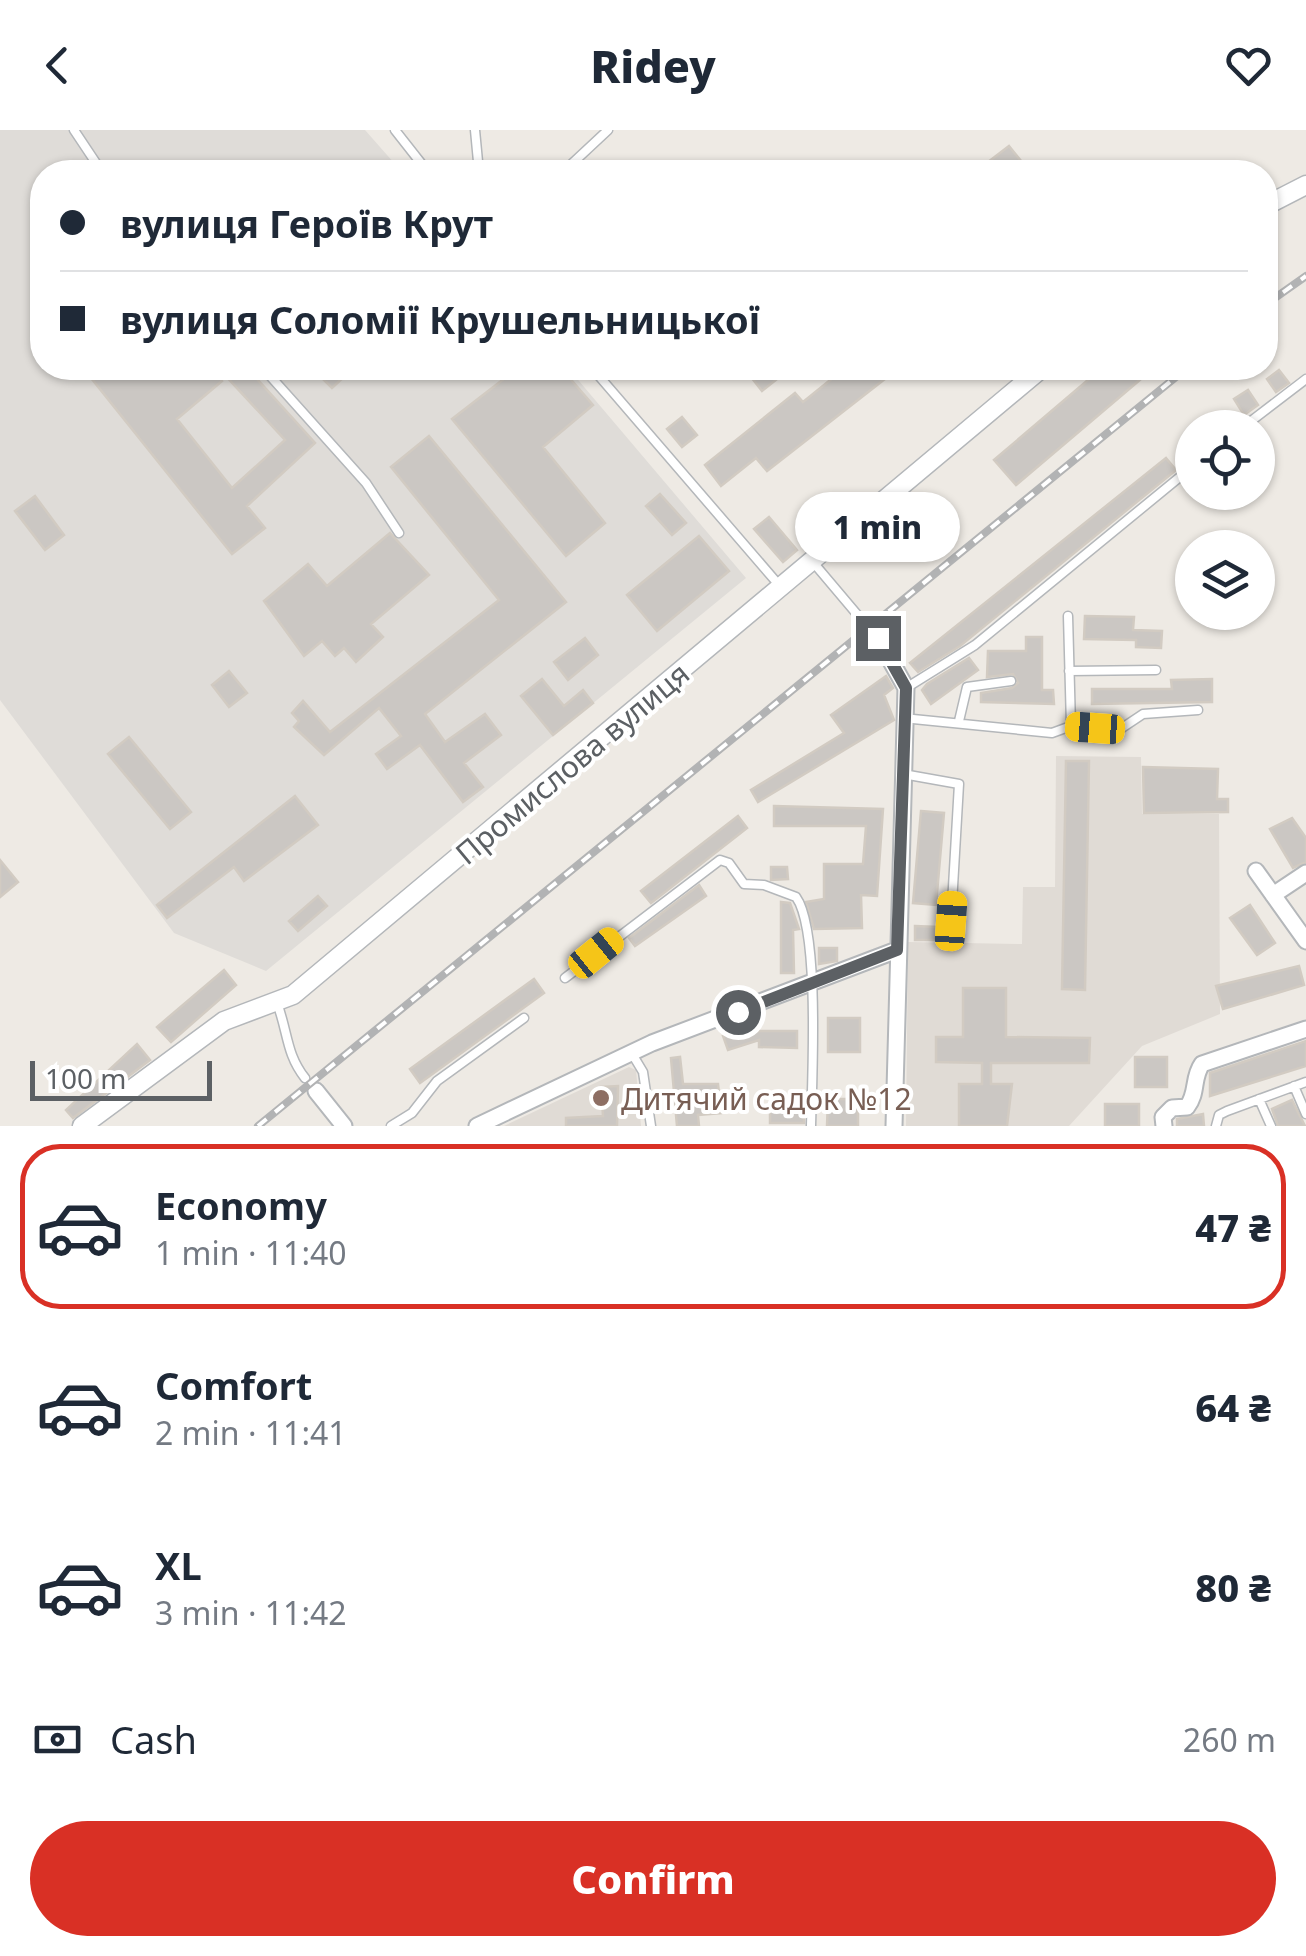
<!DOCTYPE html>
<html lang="en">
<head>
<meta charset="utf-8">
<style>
  body { margin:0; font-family:"Noto Sans",sans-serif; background:#f6f6f7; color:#1f2937; height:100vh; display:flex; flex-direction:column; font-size:38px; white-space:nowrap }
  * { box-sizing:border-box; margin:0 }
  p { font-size:32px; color:#747a83 }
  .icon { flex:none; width:55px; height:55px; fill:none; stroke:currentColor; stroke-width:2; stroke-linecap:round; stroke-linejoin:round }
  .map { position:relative; height:996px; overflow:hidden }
  .details { display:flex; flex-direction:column; background:#fff; flex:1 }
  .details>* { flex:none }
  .banner { position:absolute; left:30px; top:30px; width:1248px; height:220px; border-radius:40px; box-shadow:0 2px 8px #0004; display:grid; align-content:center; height:220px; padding:0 30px; background:#fff }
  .fabs { position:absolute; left:1175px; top:280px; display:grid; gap:20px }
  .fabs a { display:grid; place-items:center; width:100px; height:100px; border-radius:50%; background:#fff; box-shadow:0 2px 8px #0004; font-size:50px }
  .scale { position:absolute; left:30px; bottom:25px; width:182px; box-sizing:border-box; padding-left:10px; border:5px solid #5c6064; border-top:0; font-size:28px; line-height:35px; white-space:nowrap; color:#5c6064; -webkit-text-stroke:8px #fff; paint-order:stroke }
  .end { position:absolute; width:45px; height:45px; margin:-22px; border:12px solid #5c6064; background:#fff; box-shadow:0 0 0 5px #fff }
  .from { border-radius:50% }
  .bubble { position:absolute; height:70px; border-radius:35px; background:#fff; box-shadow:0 2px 8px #0004; font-size:32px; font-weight:800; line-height:70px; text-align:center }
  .car { position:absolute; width:30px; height:60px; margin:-30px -15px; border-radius:12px; box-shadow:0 0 8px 2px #0007; background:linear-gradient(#f5c518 24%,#345 0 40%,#f5c518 0 76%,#345 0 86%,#f5c518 0) }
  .banner b { display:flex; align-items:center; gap:35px; height:95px; font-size:38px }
  .banner b+b { border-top:2px solid #e0e1e3 }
  .banner i { width:25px; height:25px; background:#1f2937 }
  ul { padding:18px 0 0; list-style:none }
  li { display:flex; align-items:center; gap:30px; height:165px; margin:0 20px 15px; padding:0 10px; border:5px solid transparent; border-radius:40px }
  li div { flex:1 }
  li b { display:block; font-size:38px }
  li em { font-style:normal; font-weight:800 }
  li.current { border-color:#d93025 }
  li>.icon { width:90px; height:90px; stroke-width:1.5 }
  .pay { display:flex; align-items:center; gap:25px; height:110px; padding:0 30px; font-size:38px }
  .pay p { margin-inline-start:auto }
  .action { display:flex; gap:20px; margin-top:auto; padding:20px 30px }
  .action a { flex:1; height:115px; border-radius:60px; background:#d93025; color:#fff; font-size:40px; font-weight:800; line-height:115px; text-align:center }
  header { display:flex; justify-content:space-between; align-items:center; height:130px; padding:0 30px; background:#fff; font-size:45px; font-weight:800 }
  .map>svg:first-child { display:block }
  .industrial { fill:#dfdcd8 }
  .education { fill:#e0dbd5 }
  .building { fill:#cbc7c3; stroke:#d2cbc2; stroke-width:2.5 }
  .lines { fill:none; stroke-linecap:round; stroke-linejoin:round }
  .service-casing { stroke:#b4b7ba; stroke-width:11 }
  .minor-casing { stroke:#b4b7ba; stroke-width:19 }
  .tertiary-casing { stroke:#b4b7ba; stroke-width:21 }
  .service { stroke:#fff; stroke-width:8 }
  .minor { stroke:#fff; stroke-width:15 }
  .tertiary { stroke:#fff; stroke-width:18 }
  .rail-casing { stroke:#b2b3b4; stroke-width:8 }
  .rail { stroke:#fff; stroke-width:4; stroke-dasharray:11; stroke-linecap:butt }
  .route { stroke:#5c6064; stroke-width:12 }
  .education-dot { fill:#8d6e63; stroke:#fff; stroke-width:4 }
  .labels { text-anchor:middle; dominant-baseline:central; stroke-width:8; stroke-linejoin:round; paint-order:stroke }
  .street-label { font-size:30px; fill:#5c6064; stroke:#fff }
  .education-label { font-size:30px; fill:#785e54; stroke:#fff; text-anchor:start }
</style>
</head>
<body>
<header><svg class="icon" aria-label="back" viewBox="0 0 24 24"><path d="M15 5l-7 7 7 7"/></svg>Ridey<svg class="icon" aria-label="heart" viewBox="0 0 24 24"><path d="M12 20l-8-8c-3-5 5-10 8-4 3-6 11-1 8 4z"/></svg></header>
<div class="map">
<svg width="1306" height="996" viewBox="0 0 1306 996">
  <rect width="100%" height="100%" fill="#eeeae4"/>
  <path class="industrial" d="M0,0H365L402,42H42V238H568L746,448L266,841L174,803L0,570Z"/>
  <path class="education" d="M1056,626L1141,627L1142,684H1219L1220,884L1142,916L1069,996H906L908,812L1022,814L1023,757H1055Z
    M629,937L636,940L641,996H504Z"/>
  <path class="building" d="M1009,16L1030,42H975Z
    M83,238H211L222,251L177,289L232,358L285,310L223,243L229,238H247L315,313L247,376L265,398L232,424Z
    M339,238L346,245L332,258L324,250Z
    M518,238H561L593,275L543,317L605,393L566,426L452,289Z
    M744,238H791L762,261Z
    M845,238H899L767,341L756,328L721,356L705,335L795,263L803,272Z
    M1102,238H1154L1016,355L994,330Z
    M1279,240L1289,253L1276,262L1267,249Z
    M1248,260L1258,275L1244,285L1234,269Z
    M682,287L697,305L682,317L667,299Z
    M429,306L566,472L425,584L445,612L485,584L501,605L464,633L483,657L463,672L420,615L387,639L376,624L401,606L379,578L324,625L294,597L299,591L292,583L303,571L330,602L499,470L391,337Z
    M1166,328L1176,340L960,516L918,542L910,533Z
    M660,364L686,393L672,405L646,376Z
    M35,366L64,405L45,420L15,381Z
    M769,387L797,420L783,432L754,399Z
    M390,403L429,445L371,494L383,507L356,532L344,518L335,526L322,511L304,526L264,471L308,434L327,456Z
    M699,406L729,441L657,501L627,465Z
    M1085,486L1134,487L1133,500L1162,501L1161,518L1136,517V510L1084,509Z
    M1026,507H1042V560H1053L1054,574L981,572V563L1012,558L1018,553L1013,544L987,547L988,521H1026Z
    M585,508L598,525L568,550L554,532Z
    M969,528L978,540L931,574L922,560L927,554Z
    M229,541L247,563L229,577L212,555Z
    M886,546L893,558L884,565L894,590L758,672L751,660L844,603L831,585Z
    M542,549L564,576L583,560L593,573L553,605L521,566Z
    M1212,549V572L1092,574V559H1172L1171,550Z
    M129,607L191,682L170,699L108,624Z
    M1066,631H1089L1085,860L1062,859Z
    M1143,637L1218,639L1217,669H1228V682L1144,683Z
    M295,666L318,695L244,751L234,737L167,788L157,775Z
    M774,676L883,679L877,766L861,765L862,798L814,799L806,772L824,769V734H863L866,696H774Z
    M921,681L944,683L936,775L913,773Z
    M738,686L747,698L651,773L641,761Z
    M1292,688L1306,708V732L1293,738L1270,699Z
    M0,730L18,752L0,767Z
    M771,737H787L788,749L771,750Z
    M699,755L706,766L635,816L629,808Z
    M318,766L327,776L298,801L289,791Z
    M781,772L790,773L799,799L793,800L794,843H781Z
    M1250,775L1275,813L1257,825L1230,788Z
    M915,796L938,797V810H915Z
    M819,818H837V831L819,834Z
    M1299,836L1304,855L1223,879L1216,856Z
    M224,840L236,855L171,912L157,897Z
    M534,849L544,863L420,953L410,939Z
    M963,858H1006V907L1090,908L1089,933H991V954H1012L1007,996H959V954H982V933L936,932V907H963Z
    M828,888H860V922H828Z
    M743,901H797V918L759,917V910L728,920L723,906Z
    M1306,911V936L1210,966V943Z
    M137,914L150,930L73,988L66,980Z
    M680,927L683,954H718L721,983L698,985L699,996H677L671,928Z
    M1135,927H1167V957H1135Z
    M618,956L617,996H566V988L603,986L601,957Z
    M828,969H858V996H827Z
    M1292,970L1305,996H1278L1272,979Z
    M1105,974H1139V996H1105Z
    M770,977H804V993H770Z
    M1203,984L1204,996H1177V989Z"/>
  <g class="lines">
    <defs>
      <path id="service" d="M74,0L102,42
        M395,0L428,42
        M475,0L479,42
        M563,42L608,0
        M263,238L366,353L399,403
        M592,238L779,455
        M1242,298L1306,249
        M812,431L861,489
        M1068,486L1071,596
        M1069,541L1156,540
        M906,558L975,515L1192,337
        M903,588L1052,603L1071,596L1119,600L1143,584L1198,580
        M959,591L967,557L1011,551
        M903,644L959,654L951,791
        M565,848L720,730L729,733L744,754L764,755L796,767C820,800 812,950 811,996
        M277,873C288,902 286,924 305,948
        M631,922L643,942L651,996
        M1294,956L1306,984
        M1259,969L1271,996
        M391,996L412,983L437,951L524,888
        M1216,996L1219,985L1227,981L1306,952"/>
      <path id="minor" d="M878,508L906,558L894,996
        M1256,741L1306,811
        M1273,765L1306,743
        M316,961L344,996
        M477,996L652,913L897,820
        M1164,996L1163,987L1172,978L1187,977C1198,963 1192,948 1202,934L1306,899"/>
      <path id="tertiary" d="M1265,76L1306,55
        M82,996L224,891L293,865L1042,238"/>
    </defs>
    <use href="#service" class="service-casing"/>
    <use href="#minor" class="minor-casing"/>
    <use href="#tertiary" class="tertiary-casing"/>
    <use href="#service" class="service"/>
    <use href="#minor" class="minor"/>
    <use href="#tertiary" class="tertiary"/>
    <defs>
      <path id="rail" d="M1265,175L1306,146
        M258,996L1187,238"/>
    </defs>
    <use href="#rail" class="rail-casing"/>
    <use href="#rail" class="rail"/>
  </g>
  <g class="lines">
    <path class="route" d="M738,882L897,820L906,558L878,508"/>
  </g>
  <circle class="education-dot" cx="601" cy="968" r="10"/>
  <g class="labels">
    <g class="street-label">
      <text transform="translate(572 633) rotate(-40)">Промислова вулиця</text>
    </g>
    <g class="education-label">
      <text x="621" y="968">Дитячий садок №12</text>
    </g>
  </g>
</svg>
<div class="fabs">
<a><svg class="icon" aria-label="locate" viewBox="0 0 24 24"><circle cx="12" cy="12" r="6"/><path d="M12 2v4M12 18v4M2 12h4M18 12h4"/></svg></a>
<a><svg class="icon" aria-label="layers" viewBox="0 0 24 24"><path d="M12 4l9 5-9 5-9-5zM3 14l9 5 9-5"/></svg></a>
</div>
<div class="scale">100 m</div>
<i class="end from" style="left:738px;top:882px"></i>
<i class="end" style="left:878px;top:508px"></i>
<div class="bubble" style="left:795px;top:362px;width:165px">1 min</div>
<i class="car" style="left:1095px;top:598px;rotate:274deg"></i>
<i class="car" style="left:951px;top:791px;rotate:4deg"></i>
<i class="car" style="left:596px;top:823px;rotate:51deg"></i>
<div class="banner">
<b><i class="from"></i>вулиця Героїв Крут</b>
<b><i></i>вулиця Соломії Крушельницької</b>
</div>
</div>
<section class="details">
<ul>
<li class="current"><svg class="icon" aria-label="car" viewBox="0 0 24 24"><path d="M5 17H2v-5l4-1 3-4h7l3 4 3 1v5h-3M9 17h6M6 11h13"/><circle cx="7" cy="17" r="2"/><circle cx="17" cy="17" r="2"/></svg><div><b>Economy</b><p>1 min · 11:40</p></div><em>47 ₴</em></li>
<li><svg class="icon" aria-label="car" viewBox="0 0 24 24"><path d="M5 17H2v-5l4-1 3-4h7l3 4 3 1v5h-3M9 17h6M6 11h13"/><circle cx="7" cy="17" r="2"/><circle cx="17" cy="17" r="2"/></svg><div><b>Comfort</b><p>2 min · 11:41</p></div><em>64 ₴</em></li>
<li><svg class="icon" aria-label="car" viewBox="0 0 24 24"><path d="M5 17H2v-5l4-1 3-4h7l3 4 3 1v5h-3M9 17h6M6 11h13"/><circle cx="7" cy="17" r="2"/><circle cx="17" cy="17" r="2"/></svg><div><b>XL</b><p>3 min · 11:42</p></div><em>80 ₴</em></li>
</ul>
<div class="pay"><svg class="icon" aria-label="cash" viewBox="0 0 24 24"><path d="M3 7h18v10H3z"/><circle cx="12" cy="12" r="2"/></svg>Cash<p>260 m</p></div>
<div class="action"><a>Confirm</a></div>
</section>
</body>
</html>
